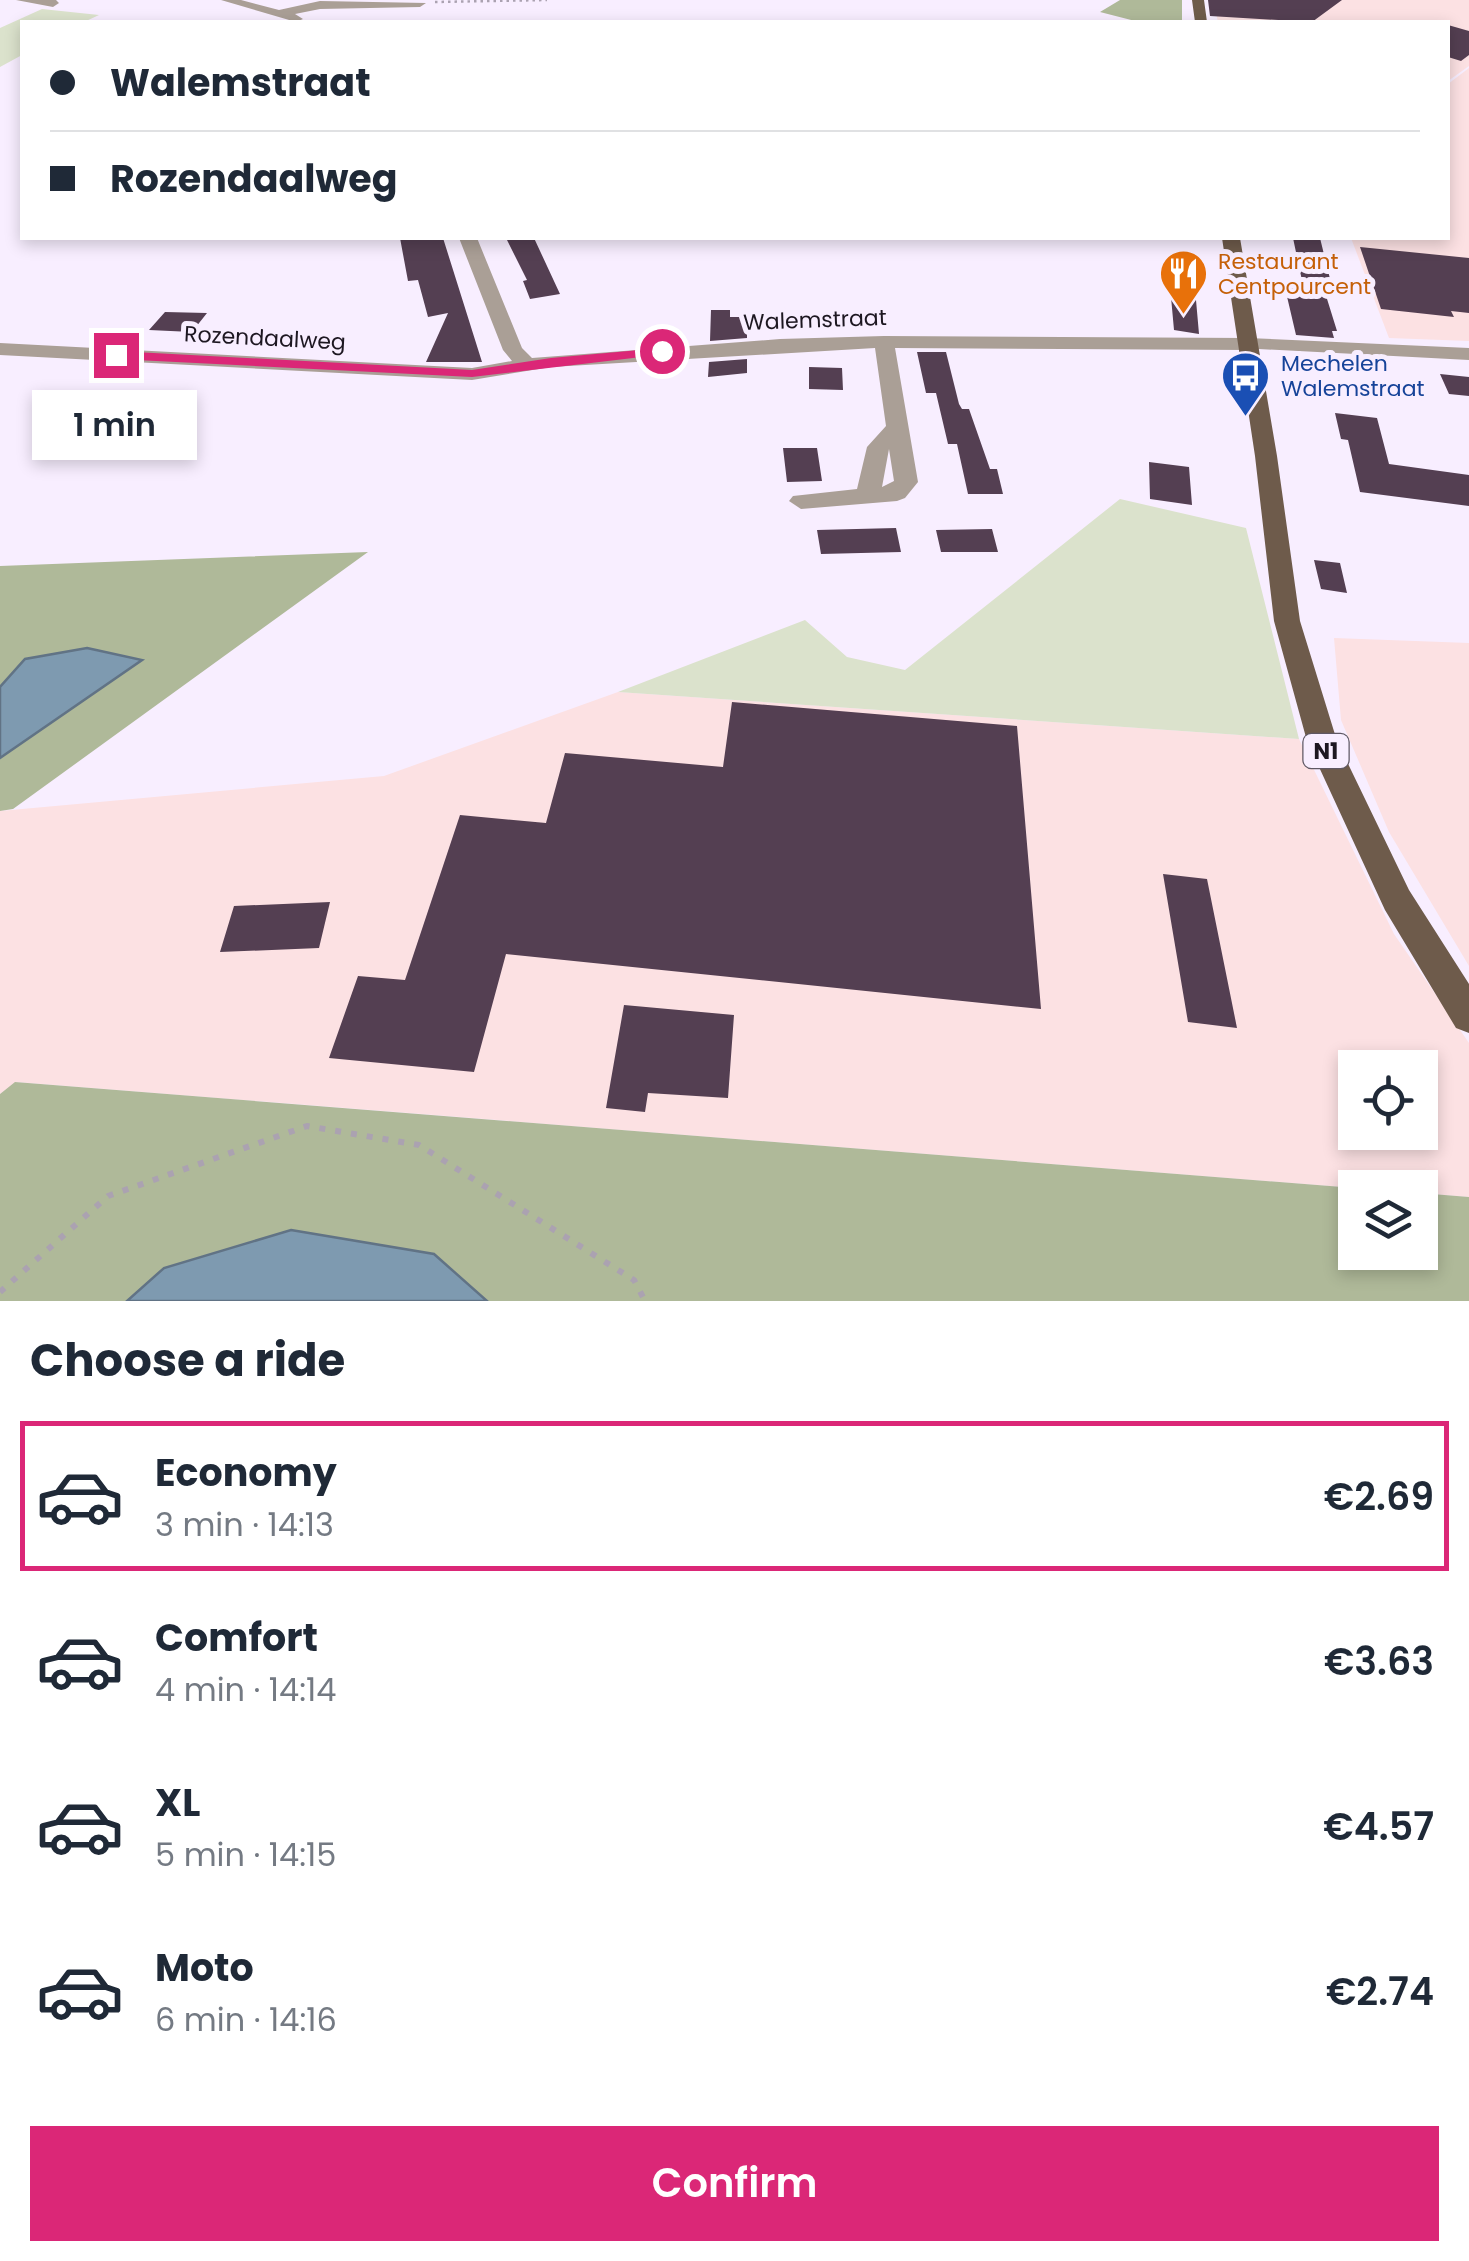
<!DOCTYPE html>
<html lang="en">
<head>
<meta charset="utf-8">
<style>
  body { margin:0; font-family:Poppins,sans-serif; background:#f6f6f7; color:#1f2937; height:100vh; display:flex; flex-direction:column; font-size:38px; white-space:nowrap }
  * { box-sizing:border-box; margin:0 }
  p { font-size:32px; color:#747a83 }
  .icon { flex:none; width:55px; height:55px; fill:none; stroke:currentColor; stroke-width:2; stroke-linecap:round; stroke-linejoin:round }
  .map { position:relative; height:1301px; overflow:hidden }
  .panel { display:flex; flex-direction:column; background:#fff; flex:1 }
  .panel>* { flex:none }
  .top-card { position:absolute; left:20px; top:20px; width:1430px; height:220px; border-radius:0px; box-shadow:0 5px 15px #0003; display:grid; align-content:center; height:220px; padding:0 30px; background:#fff }
  .fabs { position:absolute; left:1338px; top:1050px; display:grid; gap:20px }
  .fabs a { display:grid; place-items:center; width:100px; height:100px; border-radius:0px; background:#fff; box-shadow:0 5px 15px #0003; font-size:50px }
  .end { position:absolute; width:45px; height:45px; margin:-22px; border:12px solid #db2777; background:#fff; box-shadow:0 0 0 5px #fff }
  .from { border-radius:50% }
  .bubble { position:absolute; height:70px; border-radius:0px; background:#fff; box-shadow:0 5px 15px #0003; font-size:32px; font-weight:600; line-height:70px; text-align:center }
  .top-card b { display:flex; align-items:center; gap:35px; height:95px; font-size:38px }
  .top-card b+b { border-top:2px solid #e0e1e3 }
  .top-card i { width:25px; height:25px; background:#1f2937 }
  ul { padding:0; list-style:none }
  li { display:flex; align-items:center; gap:30px; height:150px; margin:0 20px 15px; padding:0 10px; border:5px solid transparent; border-radius:0px }
  li div { flex:1 }
  li b { display:block; font-size:38px }
  li em { font-style:normal; font-weight:600 }
  li.selected { border-color:#db2777 }
  li>.icon { width:90px; height:90px; stroke-width:1.5 }
  h2 { padding:0 30px; font-size:45px; line-height:120px }
  .cta { display:flex; gap:20px; margin-top:auto; padding:20px 30px }
  .cta a { flex:1; height:115px; border-radius:0px; background:#db2777; color:#fff; font-size:40px; font-weight:600; line-height:115px; text-align:center }
  .map>svg:first-child { display:block }
  .industrial { fill:#fce1e3; fill-rule:evenodd }
  .green { fill:#dbe2cc }
  .forest { fill:#afb999 }
  .water { fill:#7e9ab0; stroke:#617385; stroke-width:2.5 }
  .building { fill:#543f52 }
  .lines { fill:none; stroke-linecap:round; stroke-linejoin:round }
  .path-far1 { stroke:#aba2b1; stroke-width:2.5; stroke-dasharray:2.5 4; stroke-linecap:butt }
  .path { stroke:#aba2b1; stroke-width:6; stroke-dasharray:6 10; stroke-linecap:butt }
  .minor { fill:#aa9f96; fill-rule:evenodd }
  .tertiary { fill:#aa9f96; fill-rule:evenodd }
  .primary { fill:#6e5b4b; fill-rule:evenodd }
  .route { fill:#db2777 }
  .labels { text-anchor:middle; dominant-baseline:central; stroke-width:10; stroke-linejoin:round; paint-order:stroke }
  .far-food-label { font-size:22px; fill:#c56008; stroke:#f8eeff; text-anchor:start }
  .far-street-label { font-size:22px; fill:#1d1721; stroke:#f8eeff }
  .far-transit-label { font-size:22px; fill:#164399; stroke:#f8eeff; text-anchor:start }
  .shield { fill:#f8eeff; stroke:#5f5864; stroke-width:2.5 }
  .shield-label { font-size:22px; font-weight:bold; fill:#1d1721 }
</style>
</head>
<body>
<div class="map">
<svg width="1469" height="1301" viewBox="0 0 1469 1301">
  <rect width="100%" height="100%" fill="#f8eeff"/>
  <path class="industrial" d="M1213,0H1469V66L1448,81V22H1218Z
    M1469,68V341L1389,338L1351,238H1448V84Z
    M1334,638L1469,643V966L1389,832L1341,720Z
    M618,692L1299,739L1394,934L1469,1043V1197L1420,1193V1188H1355L16,1082L0,1094V811L384,776ZM1355,1068H1420V1132H1355Z"/>
  <path class="green" d="M42,9L99,15L84,22H22V55L0,67V28Z
    M1120,499L1246,528L1299,739L618,692L805,620L847,657L905,670Z"/>
  <path class="forest" d="M1120,0H1182V22H1139L1100,12Z
    M368,552L13,809L0,811V758L141,660L26,658L0,687V566Z
    M15,1082L1355,1188V1252H1420V1193L1469,1197V1301H487L434,1254L164,1268L127,1301H0V1094Z"/>
  <path class="water" d="M87,648L142,660L0,758V687L25,659Z
    M291,1230L434,1254L487,1301H127L164,1268Z"/>
  <path class="building" d="M1208,0H1342L1312,22L1210,16Z
    M1448,25L1469,31V55L1461,61L1448,57Z
    M400,238H443L482,362H426L448,313L428,317L418,280L408,281Z
    M506,238H534L560,294L530,299L523,281L527,280Z
    M1293,238H1320L1332,287L1323,286L1337,331H1332L1334,338L1296,335L1285,288L1304,290Z
    M1360,247L1469,258V313L1451,311L1454,317L1381,309Z
    M1171,297L1196,300L1199,334L1174,330Z
    M711,310H730V317H747V338L710,341Z
    M165,312L207,313L192,332L149,330Z
    M917,352H946L959,404L962,409H969L990,469H997L1003,494H968L957,444H948L936,393H926Z
    M747,359V373L708,377L709,362Z
    M809,367L842,368L843,390L809,389Z
    M1440,374L1469,377V396L1449,394Z
    M1335,413L1377,418L1389,464L1469,475V506L1360,492L1348,440L1341,439Z
    M783,448H817L822,481L787,482Z
    M1149,462L1189,467L1192,505L1150,499Z
    M896,528L901,552L821,554L817,530Z
    M992,529L998,552H941L936,530Z
    M1314,560L1340,563L1347,593L1321,589Z
    M732,702L1017,726L1041,1009L506,954L474,1072L329,1058L358,976L405,980L460,815L546,823L565,753L723,767Z
    M1163,874L1207,879L1237,1028L1188,1022Z
    M330,902L319,948L220,952L234,906Z
    M624,1005L734,1015L728,1098L648,1093L645,1112L606,1108Z"/>
  <g class="lines">
    <path class="path-far1" d="M435,2L547,0"/>
    <path class="path" d="M0,1292L108,1196L307,1126L419,1145L634,1280L645,1301"/>
    <path class="minor" d="M16,0H56L59,3L53,7Z
      M221,0H241L279,10L320,1L426,3L420,7L320,9L295,14L303,19L296,22Z
      M459,238H477L522,348L532,358L780,339L884,336L1248,338L1258,344L1248,350L895,348L918,482L905,498L897,501L801,509L789,501L793,496L857,489L867,447L886,426L875,348L551,367L472,380L0,355V343L472,368L512,361L503,350ZM889,449L894,481L882,487Z"/>
    <path class="tertiary" d="M1248,338L1469,348V360L1241,348L1238,344Z"/>
    <path class="primary" d="M1192,0H1204L1207,22H1195Z
      M1222,238H1240L1277,456L1300,621L1337,741L1409,890L1469,984V1033L1456,1028L1385,910L1307,741L1274,621L1255,456Z"/>
  </g>
  <path class="route" d="M662,348L667,354L472,377L116,359L109,355L116,351L472,370L551,358Z"/>
  <defs>
    <symbol id="restaurant-pin" viewBox="-11 -11 22 30"><path d="M0 17L-7.5 6A9.5 9.5 0 1 1 7.5 6Z" fill="#e8710a" stroke="#f8eeff"/><path d="M-5-6h1v4h1v-4h1v4h1v-4h1v5L-1.5 .5V6h-2V.5L-5-1ZM5-6V6H3V1.5H1.5Q1.5-4 5-6Z" fill="#fff"/></symbol>
    <symbol id="bus-pin" viewBox="-11 -11 22 30"><path d="M0 17L-7.5 6A9.5 9.5 0 1 1 7.5 6Z" fill="#1a4fb4" stroke="#f8eeff"/><path d="M-5-6H5V4H4V6H2V4H-2V6H-4V4H-5ZM-3.5-4V0h7V-4ZM-3.5 1.2v1.5H-2V1.2ZM2 1.2v1.5H3.5V1.2Z" fill="#fff"/></symbol>
  </defs>
  <g fill-rule="evenodd">
    <use href="#restaurant-pin" x="1156" y="246" width="55" height="75"/>
    <use href="#bus-pin" x="1218" y="348" width="55" height="75"/>
  </g>
  <g class="labels">
    <g class="far-food-label">
      <text x="1218" y="261">Restaurant<tspan x="1218" dy="25">Centpourcent</tspan></text>
    </g>
    <g class="far-street-label">
      <text transform="translate(815 320) rotate(-2)">Walemstraat</text>
      <text transform="translate(265 338) rotate(3)">Rozendaalweg</text>
    </g>
    <g class="far-transit-label">
      <text x="1281" y="363">Mechelen<tspan x="1281" dy="25">Walemstraat</tspan></text>
    </g>
    <rect class="shield" x="1303.5" y="734" width="45" height="34" rx="8"/>
    <g class="shield-label">
      <text x="1326" y="751">N1</text>
    </g>
  </g>
</svg>
<div class="fabs">
<a><svg class="icon" aria-label="locate" viewBox="0 0 24 24"><circle cx="12" cy="12" r="6"/><path d="M12 2v4M12 18v4M2 12h4M18 12h4"/></svg></a>
<a><svg class="icon" aria-label="layers" viewBox="0 0 24 24"><path d="M12 4l9 5-9 5-9-5zM3 14l9 5 9-5"/></svg></a>
</div>
<i class="end from" style="left:662px;top:351px"></i>
<i class="end" style="left:116px;top:355px"></i>
<div class="bubble" style="left:32px;top:390px;width:165px">1 min</div>
<div class="top-card">
<b><i class="from"></i>Walemstraat</b>
<b><i></i>Rozendaalweg</b>
</div>
</div>
<section class="panel">
<h2>Choose a ride</h2>
<ul>
<li class="selected"><svg class="icon" aria-label="car" viewBox="0 0 24 24"><path d="M5 17H2v-5l4-1 3-4h7l3 4 3 1v5h-3M9 17h6M6 11h13"/><circle cx="7" cy="17" r="2"/><circle cx="17" cy="17" r="2"/></svg><div><b>Economy</b><p>3 min · 14:13</p></div><em>€2.69</em></li>
<li><svg class="icon" aria-label="car" viewBox="0 0 24 24"><path d="M5 17H2v-5l4-1 3-4h7l3 4 3 1v5h-3M9 17h6M6 11h13"/><circle cx="7" cy="17" r="2"/><circle cx="17" cy="17" r="2"/></svg><div><b>Comfort</b><p>4 min · 14:14</p></div><em>€3.63</em></li>
<li><svg class="icon" aria-label="car" viewBox="0 0 24 24"><path d="M5 17H2v-5l4-1 3-4h7l3 4 3 1v5h-3M9 17h6M6 11h13"/><circle cx="7" cy="17" r="2"/><circle cx="17" cy="17" r="2"/></svg><div><b>XL</b><p>5 min · 14:15</p></div><em>€4.57</em></li>
<li><svg class="icon" aria-label="car" viewBox="0 0 24 24"><path d="M5 17H2v-5l4-1 3-4h7l3 4 3 1v5h-3M9 17h6M6 11h13"/><circle cx="7" cy="17" r="2"/><circle cx="17" cy="17" r="2"/></svg><div><b>Moto</b><p>6 min · 14:16</p></div><em>€2.74</em></li>
</ul>
<div class="cta"><a>Confirm</a></div>
</section>
</body>
</html>
